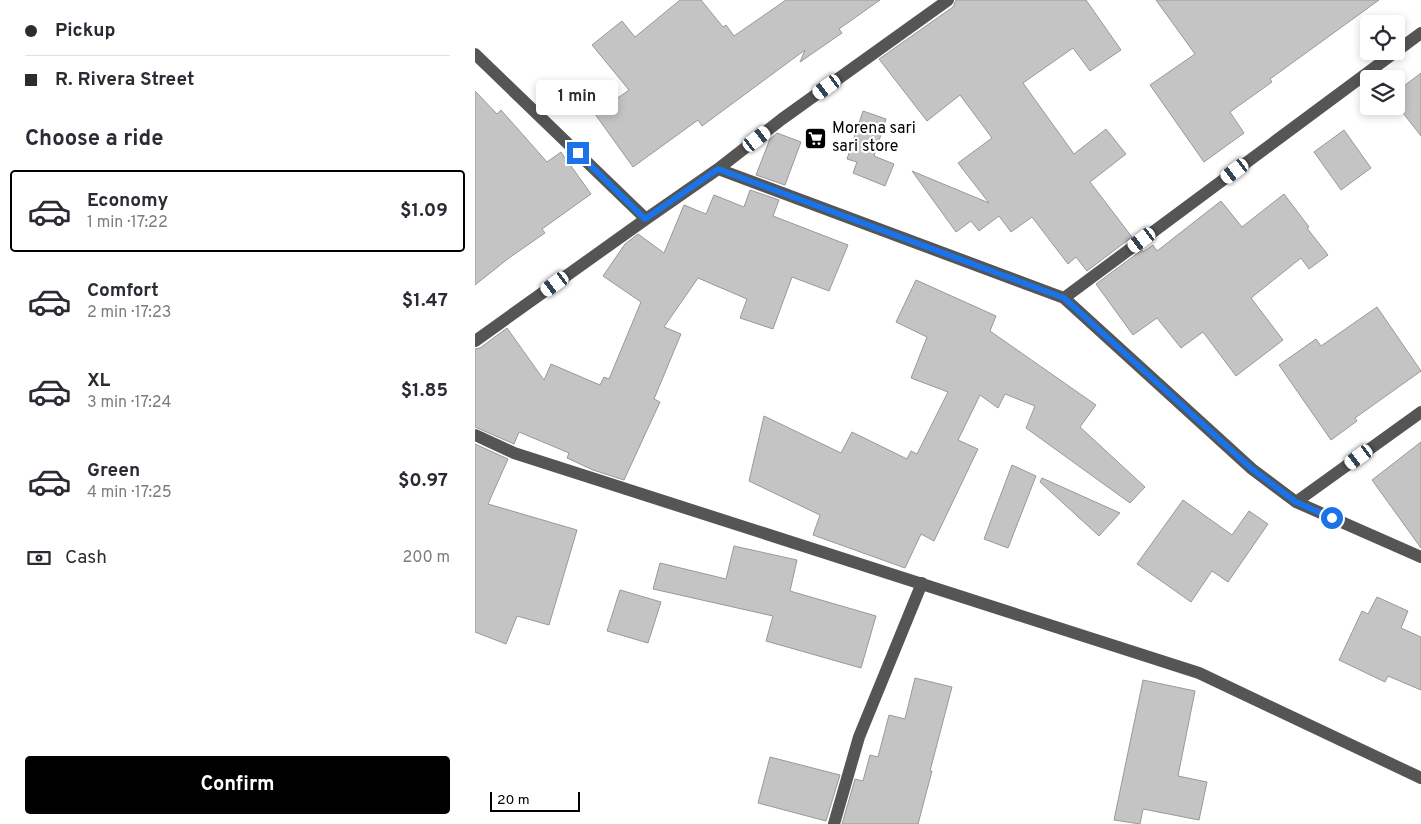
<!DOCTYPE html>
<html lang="en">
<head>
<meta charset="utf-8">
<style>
  body { margin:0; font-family:Overpass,sans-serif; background:#f7f7f7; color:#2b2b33; height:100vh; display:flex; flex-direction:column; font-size:19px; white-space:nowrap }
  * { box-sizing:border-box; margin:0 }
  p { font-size:16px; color:#7c7c81 }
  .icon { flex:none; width:28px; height:28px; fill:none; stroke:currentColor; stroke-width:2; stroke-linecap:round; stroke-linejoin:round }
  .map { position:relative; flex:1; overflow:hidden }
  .drawer { display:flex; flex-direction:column; background:#fff; width:475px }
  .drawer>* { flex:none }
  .top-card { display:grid; align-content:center; height:110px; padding:0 25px; background:#fff }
  .fabs { position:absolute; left:885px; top:15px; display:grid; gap:10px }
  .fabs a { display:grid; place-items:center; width:45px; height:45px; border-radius:5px; background:#fff; box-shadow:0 2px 8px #0003; font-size:25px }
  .scale { position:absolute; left:15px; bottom:12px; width:90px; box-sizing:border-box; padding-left:5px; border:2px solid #000; border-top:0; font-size:14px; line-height:18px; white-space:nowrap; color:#000; -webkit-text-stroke:4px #fff; paint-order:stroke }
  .end { position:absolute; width:22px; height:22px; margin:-11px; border:6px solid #1a73e8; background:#fff; box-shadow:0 0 0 2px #fff }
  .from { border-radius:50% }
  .bubble { position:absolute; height:35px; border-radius:5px; background:#fff; box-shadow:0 2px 8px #0003; font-size:16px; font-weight:700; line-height:35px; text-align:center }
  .car { position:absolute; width:15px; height:30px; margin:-15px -8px; border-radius:6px; box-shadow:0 0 4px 1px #0007; background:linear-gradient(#fff 24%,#345 0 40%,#fff 0 76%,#345 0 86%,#fff 0) }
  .top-card b { display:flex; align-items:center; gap:18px; height:48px; font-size:19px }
  .top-card b+b { border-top:1px solid #e1e1e2 }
  .top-card i { width:12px; height:12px; background:#2b2b33 }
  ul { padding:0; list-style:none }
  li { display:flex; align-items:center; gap:15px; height:82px; margin:0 10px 8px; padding:0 15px; border:2px solid transparent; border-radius:5px }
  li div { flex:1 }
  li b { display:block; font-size:19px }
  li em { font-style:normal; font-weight:700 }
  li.selected { border-color:#000 }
  li>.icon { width:45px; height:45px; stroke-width:1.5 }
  h2 { padding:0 25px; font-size:22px; line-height:60px }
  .pay { display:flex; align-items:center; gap:12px; height:55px; padding:0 25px; font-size:19px }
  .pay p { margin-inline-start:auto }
  .primary-button { display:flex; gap:10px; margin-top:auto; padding:10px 25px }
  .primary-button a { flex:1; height:58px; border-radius:5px; background:#000; color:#fff; font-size:20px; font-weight:700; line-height:58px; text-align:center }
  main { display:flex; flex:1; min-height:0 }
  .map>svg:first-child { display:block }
  .building { fill:#c4c4c4; stroke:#999 }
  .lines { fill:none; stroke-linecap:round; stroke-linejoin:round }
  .minor { stroke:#555; stroke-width:12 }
  .route { stroke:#1a73e8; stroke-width:6 }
  .labels { text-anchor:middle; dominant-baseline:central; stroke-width:4.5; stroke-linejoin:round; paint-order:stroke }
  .poi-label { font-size:16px; fill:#000; stroke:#fff; text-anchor:start }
</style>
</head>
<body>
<main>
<section class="drawer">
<div class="top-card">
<b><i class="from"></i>Pickup</b>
<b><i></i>R. Rivera Street</b>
</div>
<h2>Choose a ride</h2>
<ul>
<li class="selected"><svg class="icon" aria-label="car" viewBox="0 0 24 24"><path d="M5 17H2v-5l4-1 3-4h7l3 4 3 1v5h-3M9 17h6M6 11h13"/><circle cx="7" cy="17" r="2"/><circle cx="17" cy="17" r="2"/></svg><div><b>Economy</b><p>1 min · 17:22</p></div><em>$1.09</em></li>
<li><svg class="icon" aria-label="car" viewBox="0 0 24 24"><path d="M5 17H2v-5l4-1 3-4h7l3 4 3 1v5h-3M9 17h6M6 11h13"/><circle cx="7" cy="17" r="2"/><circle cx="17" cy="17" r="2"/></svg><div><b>Comfort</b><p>2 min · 17:23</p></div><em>$1.47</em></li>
<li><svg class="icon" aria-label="car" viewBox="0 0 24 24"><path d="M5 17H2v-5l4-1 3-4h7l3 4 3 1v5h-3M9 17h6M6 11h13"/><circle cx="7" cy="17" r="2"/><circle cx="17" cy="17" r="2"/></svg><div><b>XL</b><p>3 min · 17:24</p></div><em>$1.85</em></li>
<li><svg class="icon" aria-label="car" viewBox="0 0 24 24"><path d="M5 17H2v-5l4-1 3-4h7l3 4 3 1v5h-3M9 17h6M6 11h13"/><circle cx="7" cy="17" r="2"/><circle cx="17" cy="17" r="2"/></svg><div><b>Green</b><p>4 min · 17:25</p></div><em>$0.97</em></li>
</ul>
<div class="pay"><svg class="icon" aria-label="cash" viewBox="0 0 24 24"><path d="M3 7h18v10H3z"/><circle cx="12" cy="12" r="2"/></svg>Cash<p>200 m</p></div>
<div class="primary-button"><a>Confirm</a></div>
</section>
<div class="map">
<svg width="946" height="824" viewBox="0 0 946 824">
  <rect width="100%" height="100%" fill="#fff"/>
  <path class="building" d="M205,0H226L248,27L251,25L259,36L311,0H405L364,29L367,33L325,62L330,50L227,126L223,120L158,167L120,114L154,90L117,45L147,21L160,37Z
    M481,0H611L646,50L615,71L598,48L548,83L599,154L631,129L651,154L615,182L657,237L612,271L601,257L593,264L557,217L536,232L524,216L504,231L496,221L481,232L437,171L514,203L483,163L517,138L485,95L452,121L404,59L478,7Z
    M681,0H904L795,79L797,82L755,112L769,133L729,162L675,85L720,54Z
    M946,73V136L921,104V92Z
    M0,91L22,114L26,110L72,162L86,152L116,194L67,229L70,233L34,258L0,285Z
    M388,111L411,119L399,156L419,164L410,186L378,173L382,162L372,159Z
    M869,130L896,168L866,190L839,152Z
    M302,133L326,142L310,185L281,175L295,139Z
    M275,190L304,200L298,216L373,245L354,291L317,277L298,329L265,318L272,299L223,278L189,327L206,334L179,399L185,402L149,480L118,470L92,458L94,453L44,432L39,444L0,427V349L5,348L32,328L69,380L76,364L125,385L129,377L134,379L166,302L128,276L150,244L163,234L189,253L209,205L231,214L239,195L269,207Z
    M809,194L834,227L832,228L853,255L834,269L826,258L776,298L808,340L761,376L728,332L706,348L682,318L658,335L621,284L667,250L668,252L678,245L682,251L746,201L767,227Z
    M441,280L521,316L515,331L621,405L605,427L670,487L655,503L551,428L560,406L530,394L523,408L505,395L483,440L503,449L459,541L446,534L430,568L338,535L345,515L274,481L289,416L366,453L377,432L432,459L436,451L442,454L473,392L436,378L452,337L421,322Z
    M902,307L946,371L880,418L882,421L856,440L804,365L841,339L846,346Z
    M946,442V548L897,480Z
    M0,444L33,459L13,504L102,530L74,625L42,616L31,644L0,632Z
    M537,465L561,476L533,548L509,539Z
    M567,478L645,513L624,536L565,482Z
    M708,500L757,535L774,511L793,524L753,582L737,571L716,602L662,564Z
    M259,546L322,560L315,591L401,616L386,668L291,641L298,616L178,589L185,563L251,579Z
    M145,590L186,602L173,643L132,631Z
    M902,597L933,611L926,628L946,637V690L913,676L910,682L864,660L887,611L893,614Z
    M440,678L477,687L455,771H457L443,824H367L380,779L388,781L395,755L403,757L414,715L430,719Z
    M668,680L720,691L703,776L732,782L724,820L668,809L665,824L639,820Z
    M295,757L365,775L351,821L283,803Z"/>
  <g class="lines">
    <path class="minor" d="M0,54L171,219
      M243,169L589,298L777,469L821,502L946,557
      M589,298L946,33
      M0,341L171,219L243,169L307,119L473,0
      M0,435L39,453L724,673L946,778
      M821,502L946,412
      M359,824L384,737L447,583"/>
  </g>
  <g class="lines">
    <path class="route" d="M103,153L170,219L243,169L589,298L777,469L821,502L857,518"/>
  </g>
  <defs>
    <symbol id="supermarket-square" viewBox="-11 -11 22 22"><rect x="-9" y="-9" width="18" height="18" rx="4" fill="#000" stroke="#fff"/><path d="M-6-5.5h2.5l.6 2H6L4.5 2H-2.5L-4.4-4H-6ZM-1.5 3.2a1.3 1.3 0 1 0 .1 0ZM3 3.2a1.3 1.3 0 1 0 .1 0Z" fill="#fff"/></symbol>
  </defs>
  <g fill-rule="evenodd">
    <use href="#supermarket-square" x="328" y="126" width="25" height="25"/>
  </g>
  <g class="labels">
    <g class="poi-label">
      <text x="357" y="129">Morena sari<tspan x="357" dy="18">sari store</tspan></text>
    </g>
  </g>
</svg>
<div class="fabs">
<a><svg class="icon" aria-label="locate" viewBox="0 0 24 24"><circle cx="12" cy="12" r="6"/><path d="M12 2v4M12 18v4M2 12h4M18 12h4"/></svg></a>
<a><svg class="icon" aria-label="layers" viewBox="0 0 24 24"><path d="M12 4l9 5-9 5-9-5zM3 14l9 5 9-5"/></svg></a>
</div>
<div class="scale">20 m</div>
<i class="end from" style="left:857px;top:518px"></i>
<i class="end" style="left:103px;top:153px"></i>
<div class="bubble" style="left:61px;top:80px;width:82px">1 min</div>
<i class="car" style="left:352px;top:87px;rotate:234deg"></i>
<i class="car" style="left:282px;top:139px;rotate:52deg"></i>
<i class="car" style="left:760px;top:171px;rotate:233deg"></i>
<i class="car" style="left:667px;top:240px;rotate:233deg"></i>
<i class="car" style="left:80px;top:284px;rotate:234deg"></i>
<i class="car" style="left:884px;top:457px;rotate:234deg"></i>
</div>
</main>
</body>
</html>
